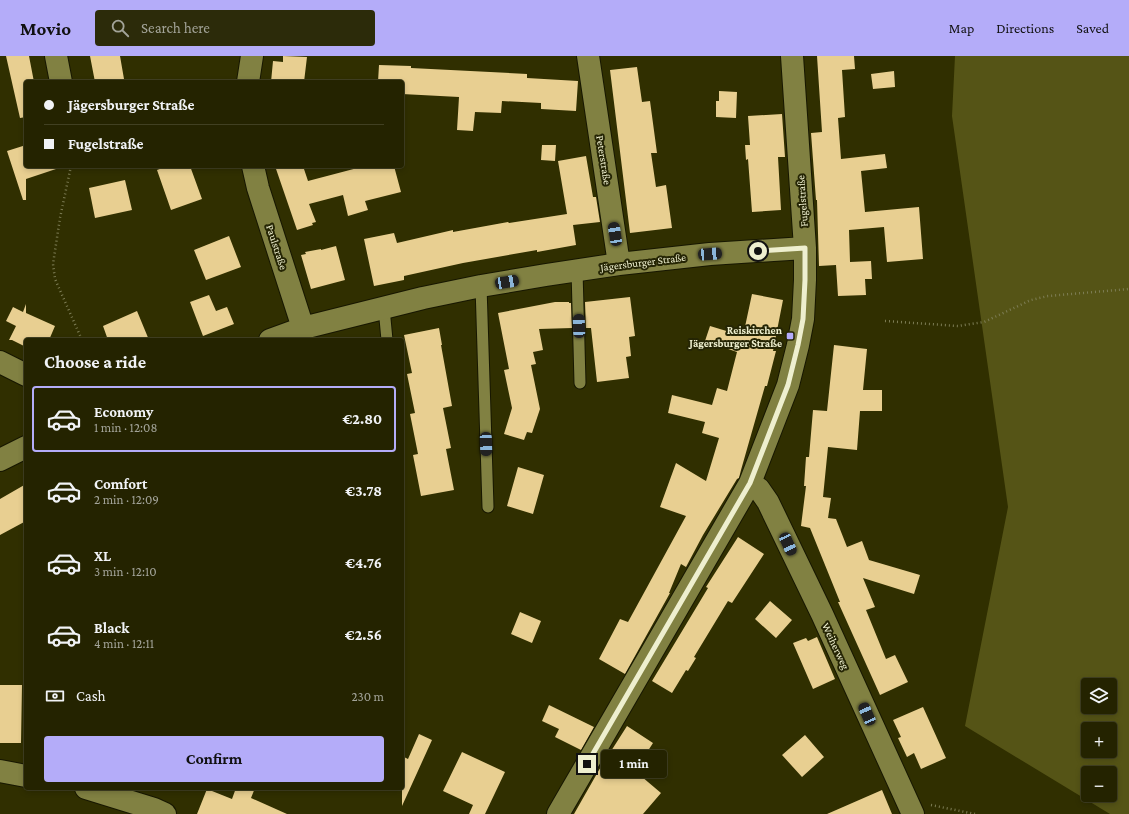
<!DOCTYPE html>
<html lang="en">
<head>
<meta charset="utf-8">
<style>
  body { margin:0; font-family:"Crimson Pro",serif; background:#2c2b0a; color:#f1f3f6; height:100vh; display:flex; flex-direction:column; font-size:15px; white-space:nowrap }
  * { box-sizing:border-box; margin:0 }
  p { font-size:13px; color:#a3a499 }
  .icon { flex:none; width:22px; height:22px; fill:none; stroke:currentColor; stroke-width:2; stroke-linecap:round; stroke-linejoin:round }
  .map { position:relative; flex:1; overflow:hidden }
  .sheet { position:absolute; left:24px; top:282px; width:380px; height:452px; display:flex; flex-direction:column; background:#242300; border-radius:4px; box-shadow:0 2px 6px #0003,0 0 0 1px #414022 }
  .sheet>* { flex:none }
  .banner { position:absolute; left:24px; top:24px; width:380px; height:88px; border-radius:4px; box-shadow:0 2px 6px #0003,0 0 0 1px #414022; display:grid; align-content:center; height:88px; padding:0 20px; background:#242300 }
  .fabs { position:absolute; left:1081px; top:622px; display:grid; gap:8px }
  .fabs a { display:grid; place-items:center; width:36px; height:36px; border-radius:4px; background:#242300; box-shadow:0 2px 6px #0003,0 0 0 1px #414022; font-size:20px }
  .end { position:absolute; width:18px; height:18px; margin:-9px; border:5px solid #eeefcf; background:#111; box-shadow:0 0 0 2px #111 }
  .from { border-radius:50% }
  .bubble { position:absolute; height:28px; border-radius:4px; background:#242300; box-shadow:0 2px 6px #0003,0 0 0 1px #414022; font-size:13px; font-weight:700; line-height:28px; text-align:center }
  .car { position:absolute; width:12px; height:24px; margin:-12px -6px; border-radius:5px; box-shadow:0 0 3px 1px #0007; background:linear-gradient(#222 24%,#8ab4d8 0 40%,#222 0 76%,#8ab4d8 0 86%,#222 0) }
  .banner b { display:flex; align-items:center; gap:14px; height:38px; font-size:15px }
  .banner b+b { border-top:1px solid #414022 }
  .banner i { width:10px; height:10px; background:#f1f3f6 }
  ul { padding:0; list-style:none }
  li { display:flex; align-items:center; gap:12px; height:66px; margin:0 8px 6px; padding:0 12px; border:2px solid transparent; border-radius:4px }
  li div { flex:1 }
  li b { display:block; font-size:15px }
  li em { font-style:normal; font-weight:700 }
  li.current { border-color:#b4acf9 }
  li>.icon { width:36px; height:36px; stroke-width:1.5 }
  h2 { padding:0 20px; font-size:18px; line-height:48px }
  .pay { display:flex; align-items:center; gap:10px; height:44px; padding:0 20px; font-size:15px }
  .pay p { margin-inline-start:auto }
  .primary-button { display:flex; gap:8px; margin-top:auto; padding:8px 20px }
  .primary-button a { flex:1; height:46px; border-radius:4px; background:#b4acf9; color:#111; font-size:16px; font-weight:700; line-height:46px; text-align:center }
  header { display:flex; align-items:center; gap:24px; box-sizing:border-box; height:56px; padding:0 20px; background:#b4acf9; color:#111 }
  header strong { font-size:19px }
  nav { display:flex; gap:22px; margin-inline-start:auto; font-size:14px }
  .search { width:280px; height:36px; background:#2c2b0a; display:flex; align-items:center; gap:10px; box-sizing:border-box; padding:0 14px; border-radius:4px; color:#a3a499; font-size:15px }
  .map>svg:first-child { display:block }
  .green { fill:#555416; fill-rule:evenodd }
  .building { fill:#e8cf91 }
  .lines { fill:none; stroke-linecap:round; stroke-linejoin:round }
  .service-casing { stroke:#171700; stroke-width:13 }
  .minor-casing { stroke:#171700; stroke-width:24 }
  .path { stroke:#7d7d54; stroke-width:2.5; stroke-dasharray:1 3; stroke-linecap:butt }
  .service { stroke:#818142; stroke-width:11 }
  .minor { stroke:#818142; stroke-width:22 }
  .route { stroke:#eeefcf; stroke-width:5 }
  .poi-dot { fill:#b4acf9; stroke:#252504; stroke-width:1.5 }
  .labels { text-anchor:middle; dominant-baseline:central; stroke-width:4; stroke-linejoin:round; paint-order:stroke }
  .street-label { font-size:11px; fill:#eeefcf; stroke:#252504 }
  .poi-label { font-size:11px; font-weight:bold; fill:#eeefcf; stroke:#252504; text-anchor:end }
</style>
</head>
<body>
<header>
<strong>Movio</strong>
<div class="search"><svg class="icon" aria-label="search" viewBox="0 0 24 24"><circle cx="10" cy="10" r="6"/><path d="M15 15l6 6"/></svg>Search here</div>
<nav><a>Map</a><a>Directions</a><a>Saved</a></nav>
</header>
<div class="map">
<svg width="1129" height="758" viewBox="0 0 1129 758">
  <rect width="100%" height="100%" fill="#302f00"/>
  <path class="green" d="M955,0H1129V758H1110L965,670L1008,451L952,60ZM1088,629H1110V651H1088ZM1088,673H1110V695H1088ZM1088,717H1110V739H1088Z"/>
  <path class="building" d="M6,0H29L34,26H26V61L20,62Z
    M90,0H120L124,23L107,26H95Z
    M283,0L307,1L304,26H271L273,5L283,6Z
    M817,0H854L855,13L842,14L845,61L838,62L841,103L885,98L887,112L861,115L865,156L919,151L923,203L887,206L884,171L849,174L850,206L871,205L872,223H865L866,239L838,240L836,209L819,210L817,144H816L811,77L822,76Z
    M379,9L411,10V12L527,18V22L578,25L576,55L541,53V47L502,45L501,57L475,56L473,75L457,74L459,41L402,38V26H378Z
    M637,11L642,46L650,45L657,97H651L656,131L666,129L672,172L630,177L610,14Z
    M894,15L895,31L873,33L871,18Z
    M719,35L737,36L736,62L716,61V45H719Z
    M782,58L785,101H778L781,154L752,156L748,103L746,104L745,89H750L748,60Z
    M26,89V110H55L56,113L26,123V144H23L7,95Z
    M542,89H556L555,105L541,104Z
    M586,100L593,141H596L600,166L573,169L576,189L537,196V194L463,207L404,220V224L374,230L364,183L394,177L397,187L453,174V176L508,166L509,167L567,158L558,105Z
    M168,110H190L202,143L171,154L157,114Z
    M275,110H303L308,125L365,110H394L401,136L365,145L368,154L348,160L343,139L309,148L316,166L312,167L313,169L297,174Z
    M125,124L132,154L95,162L89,132Z
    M229,180L241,211L206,224L194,194Z
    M336,190L345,224L311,233L301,199L306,198L305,196L321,193V194Z
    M752,238L783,244L773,295H776L767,330H765L741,414L739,422L737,423L703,479L686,511L681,508L669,537H670L625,618L599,603L620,563L628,566L686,460L660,451L676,407L706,425L719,382L702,377L705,366L668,357L672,339L712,349L717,332L727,335L737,296L705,285L710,270L743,280Z
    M209,239L216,255L227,251L234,268L203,280L190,246Z
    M630,241L635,280L629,281L631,300L626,301L629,322L597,326L591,272H586L585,246Z
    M555,246H569V247H571L572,272L539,273L543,294L533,296L536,308L531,309L540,353L532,377L527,376L524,384L504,378L512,352L504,314L509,313L498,257Z
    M26,248V257L55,270L49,284H26V291L12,284H9L16,270L6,265L13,251L23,256Z
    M137,255L149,284H108L103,270Z
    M439,272L442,289H441L452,350L443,352L451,392L446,393L454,434L421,440L413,399L418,398L410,358L415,357L407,318L412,317L404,279Z
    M834,289L867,293L863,334H882V355H860L857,394L828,391L823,441L831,442L828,462L836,463L847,491L862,485L869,504L920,519L914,538L863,522L875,551L866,554L886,603L895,599L908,626L880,639L838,546H840L810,472L801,470L806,430H804L806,401H809L813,354L827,355Z
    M518,411L544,419L533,458L507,450Z
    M26,428V465L0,479V443Z
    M738,481L764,498L732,547L728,545L694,601L696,602L688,615L686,614L672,637L652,625L708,532L706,531Z
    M770,545L792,564L776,582L755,563Z
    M520,556L541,565L532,587L511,578Z
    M817,581L835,623L813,633L793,587L806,582L808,585Z
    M0,629H22L21,687H0Z
    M549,649L594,671L581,694L555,681L559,673L542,665Z
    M923,651L946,702L921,713L914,697L907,701L898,682L901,681L893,664Z
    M627,670L653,687L635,715L661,737L643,758H574L599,714Z
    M419,678L432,684L402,750V700L408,703Z
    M805,679L824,701L802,721L782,699Z
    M462,696L505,716L485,758H469L473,749L443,735Z
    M236,732H255L251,742L287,758H197L207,733L232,743Z
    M882,734L892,758H827Z"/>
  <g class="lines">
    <defs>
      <path id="service" d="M577,214L580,327
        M481,230L488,451
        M384,252L387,284"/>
      <path id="minor" d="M56,0L61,26
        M588,0L619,208
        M248,26L252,0
        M253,110L258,132L303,272
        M270,284L303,272L423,242L481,230L546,219L619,208L710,198L805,192
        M0,306L26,319
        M0,404L26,391
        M750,427L759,433L768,446L822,558L913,758
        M0,715L26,720
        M86,732L154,753L165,758
        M558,758L750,427L788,329L798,289L803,263L805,224V192L792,0"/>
    </defs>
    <use href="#service" class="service-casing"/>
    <use href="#minor" class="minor-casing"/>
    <path class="path" d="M71,110L60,162L53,208L55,223L82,284
      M885,265L958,270L984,266L1031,244L1048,240L1129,233
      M931,749L975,758"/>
    <use href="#service" class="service"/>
    <use href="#minor" class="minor"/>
  </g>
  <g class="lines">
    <path class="route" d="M587,708L750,427L788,329L798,289L803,263L805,224V192L758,195"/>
  </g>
  <rect class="poi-dot" x="786" y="276" width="8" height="8" rx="2"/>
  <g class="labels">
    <g class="street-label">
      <text transform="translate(604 104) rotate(81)">Peterstraße</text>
      <text transform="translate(802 145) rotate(-94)">Fugelstraße</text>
      <text transform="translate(277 191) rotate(72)">Paulstraße</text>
      <text transform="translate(643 206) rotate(-7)">Jägersburger Straße</text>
      <text transform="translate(836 590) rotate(65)">Weiherweg</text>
    </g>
    <g class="poi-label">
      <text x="782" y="274">Reiskirchen<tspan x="782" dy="13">Jägersburger Straße</tspan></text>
    </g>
  </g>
</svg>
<div class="fabs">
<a><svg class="icon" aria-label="layers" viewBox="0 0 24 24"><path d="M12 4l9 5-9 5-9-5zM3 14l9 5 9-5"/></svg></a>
<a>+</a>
<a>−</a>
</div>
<i class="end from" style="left:758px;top:195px"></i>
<i class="end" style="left:587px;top:708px"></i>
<div class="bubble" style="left:601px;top:694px;width:66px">1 min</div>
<i class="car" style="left:615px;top:178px;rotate:351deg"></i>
<i class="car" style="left:710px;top:198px;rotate:86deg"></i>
<i class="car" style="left:507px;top:226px;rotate:80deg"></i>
<i class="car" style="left:579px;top:270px;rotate:358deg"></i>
<i class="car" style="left:486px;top:388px;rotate:178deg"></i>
<i class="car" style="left:788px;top:488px;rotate:155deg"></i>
<i class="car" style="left:867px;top:658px;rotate:336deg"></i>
<div class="banner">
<b><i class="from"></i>Jägersburger Straße</b>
<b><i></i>Fugelstraße</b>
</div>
<section class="sheet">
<h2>Choose a ride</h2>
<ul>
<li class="current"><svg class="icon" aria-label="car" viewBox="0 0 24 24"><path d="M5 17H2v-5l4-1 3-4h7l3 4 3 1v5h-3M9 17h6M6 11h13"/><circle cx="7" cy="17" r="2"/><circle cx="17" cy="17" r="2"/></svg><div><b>Economy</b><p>1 min · 12:08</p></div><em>€2.80</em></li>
<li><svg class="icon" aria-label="car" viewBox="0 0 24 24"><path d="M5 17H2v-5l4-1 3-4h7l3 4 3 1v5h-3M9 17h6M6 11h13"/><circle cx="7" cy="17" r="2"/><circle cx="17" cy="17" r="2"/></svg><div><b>Comfort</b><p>2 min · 12:09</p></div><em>€3.78</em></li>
<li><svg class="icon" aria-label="car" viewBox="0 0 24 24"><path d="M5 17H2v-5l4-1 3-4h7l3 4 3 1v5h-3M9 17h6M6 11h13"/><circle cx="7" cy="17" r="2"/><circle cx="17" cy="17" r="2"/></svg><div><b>XL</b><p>3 min · 12:10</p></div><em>€4.76</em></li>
<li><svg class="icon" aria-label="car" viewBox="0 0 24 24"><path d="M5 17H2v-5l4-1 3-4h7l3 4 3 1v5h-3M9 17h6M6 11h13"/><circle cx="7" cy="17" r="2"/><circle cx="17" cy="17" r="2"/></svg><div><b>Black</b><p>4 min · 12:11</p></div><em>€2.56</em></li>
</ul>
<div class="pay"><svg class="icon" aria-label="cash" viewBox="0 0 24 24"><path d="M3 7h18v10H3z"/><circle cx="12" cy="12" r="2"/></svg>Cash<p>230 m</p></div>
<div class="primary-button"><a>Confirm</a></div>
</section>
</div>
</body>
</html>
